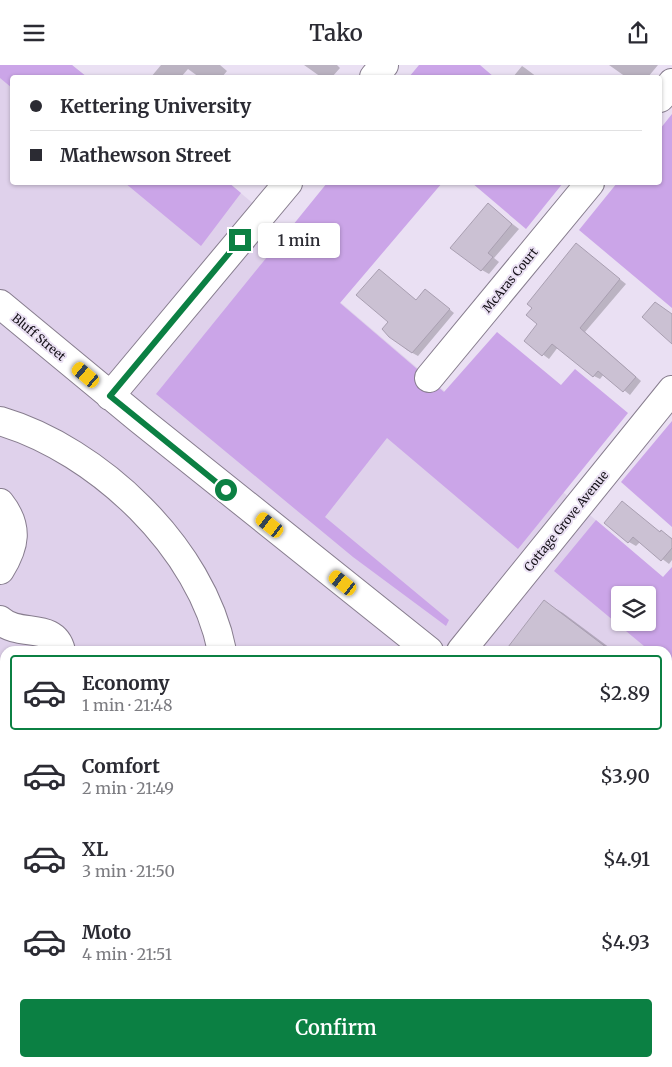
<!DOCTYPE html>
<html lang="en">
<head>
<meta charset="utf-8">
<style>
  body { margin:0; font-family:Merriweather,serif; background:#f7f7f7; color:#2b2b33; height:100vh; display:flex; flex-direction:column; font-size:19px; white-space:nowrap }
  * { box-sizing:border-box; margin:0 }
  p { font-size:16px; color:#7c7c81 }
  .icon { flex:none; width:28px; height:28px; fill:none; stroke:currentColor; stroke-width:2; stroke-linecap:round; stroke-linejoin:round }
  .map { position:relative; flex:1; overflow:hidden }
  .drawer { position:absolute; left:0px; top:581px; width:672px; height:421px; display:flex; flex-direction:column; background:#fff; border-radius:15px 15px 0 0; box-shadow:0 1px 4px #0004 }
  .drawer>* { flex:none }
  .hud { position:absolute; left:10px; top:10px; width:652px; height:110px; border-radius:5px; box-shadow:0 1px 4px #0004; display:grid; align-content:center; height:110px; padding:0 20px; background:#fff }
  .controls { position:absolute; left:611px; top:521px; display:grid; gap:10px }
  .controls a { display:grid; place-items:center; width:45px; height:45px; border-radius:5px; background:#fff; box-shadow:0 1px 4px #0004; font-size:25px }
  .end { position:absolute; width:22px; height:22px; margin:-11px; border:6px solid #0b8043; background:#fff; box-shadow:0 0 0 2px #fff }
  .from { border-radius:50% }
  .bubble { position:absolute; height:35px; border-radius:5px; background:#fff; box-shadow:0 1px 4px #0004; font-size:16px; font-weight:600; line-height:35px; text-align:center }
  .car { position:absolute; width:15px; height:30px; margin:-15px -8px; border-radius:6px; box-shadow:0 0 4px 1px #0007; background:linear-gradient(#f5c518 24%,#345 0 40%,#f5c518 0 76%,#345 0 86%,#f5c518 0) }
  .hud b { display:flex; align-items:center; gap:18px; height:48px; font-size:19px }
  .hud b+b { border-top:1px solid #e1e1e2 }
  .hud i { width:12px; height:12px; background:#2b2b33 }
  ul { padding:9px 0 0; list-style:none }
  li { display:flex; align-items:center; gap:15px; height:75px; margin:0 10px 8px; padding:0 10px; border:2px solid transparent; border-radius:5px }
  li div { flex:1 }
  li b { display:block; font-size:19px }
  li em { font-style:normal; font-weight:600 }
  li.current { border-color:#0b8043 }
  li>.icon { width:45px; height:45px; stroke-width:1.5 }
  .primary-button { display:flex; gap:10px; margin-top:auto; padding:10px 20px }
  .primary-button a { flex:1; height:58px; border-radius:5px; background:#0b8043; color:#fff; font-size:20px; font-weight:600; line-height:58px; text-align:center }
  header { display:flex; justify-content:space-between; align-items:center; height:65px; padding:0 20px; background:#fff; font-size:22px; font-weight:600 }
  .map>svg:first-child { display:block }
  .built { fill:#dfd1eb; fill-rule:evenodd }
  .green { fill:#cba5e8; fill-rule:evenodd }
  .water { fill:#b686d8; stroke:#85629e }
  .shadow { fill:#0003 }
  .building { fill:#cbc1d3; stroke:#a99fb1 }
  .lines { fill:none; stroke-linecap:round; stroke-linejoin:round }
  .minor-casing { stroke:#877d8e; stroke-width:30 }
  .minor { stroke:#fff; stroke-width:28 }
  .route { stroke:#0b8043; stroke-width:6 }
  .labels { text-anchor:middle; dominant-baseline:central; stroke-width:4; stroke-linejoin:round; paint-order:stroke }
  .street-label { font-size:12px; fill:#130f16; stroke:#eae0f3 }
</style>
</head>
<body>
<header><svg class="icon" aria-label="menu" viewBox="0 0 24 24"><path d="M4 6h16M4 12h16M4 18h16"/></svg>Tako<svg class="icon" aria-label="share" viewBox="0 0 24 24"><path d="M12 15V3M7 8l5-5 5 5M5 13v7h14v-7"/></svg></header>
<div class="map">
<svg width="672" height="1002" viewBox="0 0 672 1002">
  <rect width="100%" height="100%" fill="#eae0f3"/>
  <path class="built" d="M0,0H72L87,12H12V118H229L256,141L241,158L340,237L672,520V755L668,751V586H5V812L0,813ZM620,530H648V558H620Z"/>
  <path class="green" d="M0,0H72L87,12H12V23L0,13Z
    M419,0H480L494,12H409Z
    M672,49V243L579,165L617,118H660V64Z
    M125,118H229L241,128L201,181Z
    M327,118H442L340,238L444,327L497,267L561,320L575,304L628,348L518,484L387,373L325,452L449,555L446,561L353,492L156,329Z
    M472,118H563L526,164Z
    M672,356V462L621,417Z
    M596,455L663,512L672,502V605L668,601V586H650L554,506ZM620,530H648V558H620Z
    M5,955V998H584L589,1002H0V957Z"/>
  <path class="water" d="M5,833V933L0,934V834Z
    M668,892L672,896V1002H627L622,998H668Z"/>
  <path class="shadow" d="M161,0H220L227,6L222,12H199L188,4L181,12H151Z
    M304,0H337L340,3L332,12H321Z
    M609,0H658L648,12H626Z
    M522,1L525,3L537,12H513Z
    M488,140L519,164L494,193L499,197L489,209L482,205Z
    M577,180L626,219L585,267L641,316L630,330L604,309L600,314L594,311L558,282L549,294L525,276L539,259Z
    M426,225L454,248L418,291L407,285L384,264L417,236Z
    M622,438L661,468L672,473V495L669,499L640,477L636,481L629,477L606,457Z
    M544,537L563,548L614,586H513Z"/>
  <path class="building" d="M488,138L512,159L488,188L493,192L481,206L450,183Z
    M576,178L620,214L580,263L636,312L623,327L598,306L593,312L552,279L542,291L524,276L537,259L526,250L532,243L527,239Z
    M379,204L416,235L425,224L450,244L412,288L389,272L382,264L388,257L356,230Z
    M655,237L672,249V279L642,252Z
    M622,436L660,467L661,465L672,474V483L661,496L633,472L628,478L604,458Z
    M544,535L611,586H505Z"/>
  <g class="lines">
    <defs>
      <path id="minor" d="M374,12L384,0
        M660,33L672,18
        M0,239L139,354L429,586
        M429,313L590,118
        M110,331L288,118
        M0,356C98,385 202,483 222,586
        M0,438C19,462 15,481 0,505
        M0,555C19,573 54,556 61,586
        M461,586L672,325
        M0,691L5,698
        M668,697L672,691
        M0,753L5,752
        M668,764L672,768"/>
    </defs>
    <use href="#minor" class="minor-casing"/>
    <use href="#minor" class="minor"/>
  </g>
  <g class="lines">
    <path class="route" d="M226,425L110,331L240,175"/>
  </g>
  <g class="labels">
    <g class="street-label">
      <text transform="translate(510 215) rotate(-51)">McAras Court</text>
      <text transform="translate(39 272) rotate(40)">Bluff Street</text>
      <text transform="translate(566 456) rotate(-51)">Cottage Grove Avenue</text>
    </g>
  </g>
</svg>
<div class="controls">
<a><svg class="icon" aria-label="layers" viewBox="0 0 24 24"><path d="M12 4l9 5-9 5-9-5zM3 14l9 5 9-5"/></svg></a>
</div>
<i class="end from" style="left:226px;top:425px"></i>
<i class="end" style="left:240px;top:175px"></i>
<div class="bubble" style="left:258px;top:158px;width:82px">1 min</div>
<i class="car" style="left:86px;top:310px;rotate:310deg"></i>
<i class="car" style="left:270px;top:460px;rotate:308deg"></i>
<i class="car" style="left:343px;top:518px;rotate:308deg"></i>
<div class="hud">
<b><i class="from"></i>Kettering University</b>
<b><i></i>Mathewson Street</b>
</div>
<section class="drawer">
<ul>
<li class="current"><svg class="icon" aria-label="car" viewBox="0 0 24 24"><path d="M5 17H2v-5l4-1 3-4h7l3 4 3 1v5h-3M9 17h6M6 11h13"/><circle cx="7" cy="17" r="2"/><circle cx="17" cy="17" r="2"/></svg><div><b>Economy</b><p>1 min · 21:48</p></div><em>$2.89</em></li>
<li><svg class="icon" aria-label="car" viewBox="0 0 24 24"><path d="M5 17H2v-5l4-1 3-4h7l3 4 3 1v5h-3M9 17h6M6 11h13"/><circle cx="7" cy="17" r="2"/><circle cx="17" cy="17" r="2"/></svg><div><b>Comfort</b><p>2 min · 21:49</p></div><em>$3.90</em></li>
<li><svg class="icon" aria-label="car" viewBox="0 0 24 24"><path d="M5 17H2v-5l4-1 3-4h7l3 4 3 1v5h-3M9 17h6M6 11h13"/><circle cx="7" cy="17" r="2"/><circle cx="17" cy="17" r="2"/></svg><div><b>XL</b><p>3 min · 21:50</p></div><em>$4.91</em></li>
<li><svg class="icon" aria-label="car" viewBox="0 0 24 24"><path d="M5 17H2v-5l4-1 3-4h7l3 4 3 1v5h-3M9 17h6M6 11h13"/><circle cx="7" cy="17" r="2"/><circle cx="17" cy="17" r="2"/></svg><div><b>Moto</b><p>4 min · 21:51</p></div><em>$4.93</em></li>
</ul>
<div class="primary-button"><a>Confirm</a></div>
</section>
</div>
</body>
</html>
